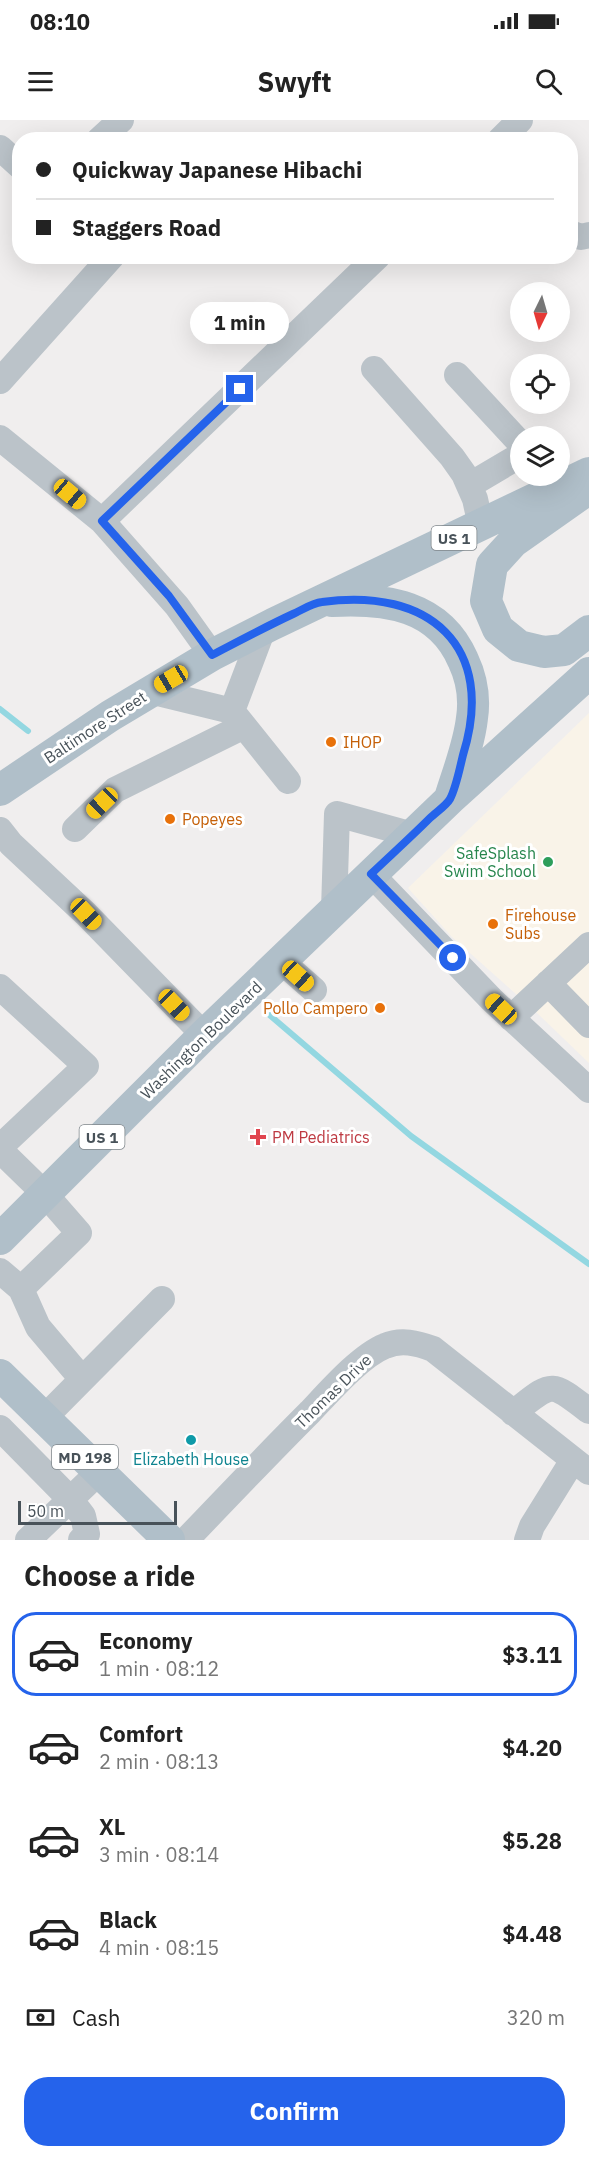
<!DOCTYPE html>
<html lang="en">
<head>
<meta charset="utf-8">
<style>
  body { margin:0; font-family:"IBM Plex Sans",sans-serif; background:#f2f2f2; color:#222; height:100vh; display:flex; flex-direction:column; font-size:22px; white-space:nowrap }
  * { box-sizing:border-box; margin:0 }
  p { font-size:20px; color:#767676 }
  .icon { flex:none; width:33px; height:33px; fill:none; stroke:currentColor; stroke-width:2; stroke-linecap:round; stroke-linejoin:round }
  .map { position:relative; height:1420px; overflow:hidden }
  .details { display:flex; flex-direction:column; background:#fff; flex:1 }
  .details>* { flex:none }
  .banner { position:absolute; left:12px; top:12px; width:566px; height:132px; border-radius:24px; box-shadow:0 6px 24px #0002; display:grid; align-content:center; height:132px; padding:0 24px; background:#fff }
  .needle { width:39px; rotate:185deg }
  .tools { position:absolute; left:510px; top:162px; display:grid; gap:12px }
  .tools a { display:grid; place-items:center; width:60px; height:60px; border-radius:50%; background:#fff; box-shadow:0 6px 24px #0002; font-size:30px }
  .scale { position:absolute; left:18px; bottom:15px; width:159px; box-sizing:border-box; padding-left:6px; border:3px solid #485259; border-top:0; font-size:16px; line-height:21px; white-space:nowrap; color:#485259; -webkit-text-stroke:4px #fff; paint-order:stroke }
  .end { position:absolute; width:27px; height:27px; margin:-14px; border:8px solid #2563eb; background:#fff; box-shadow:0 0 0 3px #fff }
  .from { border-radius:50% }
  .bubble { position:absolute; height:42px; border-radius:21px; background:#fff; box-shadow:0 6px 24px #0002; font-size:20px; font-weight:700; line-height:42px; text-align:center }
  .car { position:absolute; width:18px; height:36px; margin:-18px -9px; border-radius:8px; box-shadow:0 0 4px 2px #0007; background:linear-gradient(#f5c518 24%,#345 0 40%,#f5c518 0 76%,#345 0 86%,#f5c518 0) }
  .banner b { display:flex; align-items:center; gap:21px; height:57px; font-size:22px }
  .banner b+b { border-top:2px solid #e0e0e0 }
  .banner i { width:15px; height:15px; background:#222 }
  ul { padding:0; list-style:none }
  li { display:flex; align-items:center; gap:18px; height:84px; margin:0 12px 9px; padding:0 12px; border:3px solid transparent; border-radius:24px }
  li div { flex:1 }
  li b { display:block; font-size:22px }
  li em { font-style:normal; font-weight:700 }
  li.on { border-color:#2563eb }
  li>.icon { width:54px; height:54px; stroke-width:1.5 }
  h2 { padding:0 24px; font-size:27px; line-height:72px }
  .pay { display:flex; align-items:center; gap:15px; height:66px; padding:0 24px; font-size:22px }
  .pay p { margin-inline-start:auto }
  .cta { display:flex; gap:12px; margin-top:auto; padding:12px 24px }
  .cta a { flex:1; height:69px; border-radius:24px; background:#2563eb; color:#fff; font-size:24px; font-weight:700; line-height:69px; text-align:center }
  .status { display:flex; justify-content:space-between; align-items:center; height:42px; padding:0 30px; background:#fff; direction:ltr }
  .status svg { height:16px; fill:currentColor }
  header { display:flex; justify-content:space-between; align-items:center; height:78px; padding:0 24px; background:#fff; font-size:27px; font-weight:700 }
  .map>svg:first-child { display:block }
  .commercial { fill:#f9f3e8 }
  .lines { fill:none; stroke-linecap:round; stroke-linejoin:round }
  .stream { stroke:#93d7e1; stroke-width:6 }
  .minor { stroke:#bbc3c9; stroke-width:26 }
  .major { stroke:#b0bfc9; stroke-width:32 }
  .route { stroke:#2563eb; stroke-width:8 }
  .food-dot { fill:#e8710a; stroke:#fff; stroke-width:2 }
  .leisure-dot { fill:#2e9e5b; stroke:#fff; stroke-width:2 }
  .health-dot { fill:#e0444e; stroke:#fff; stroke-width:2 }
  .culture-dot { fill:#0f9aa8; stroke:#fff; stroke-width:2 }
  .labels { text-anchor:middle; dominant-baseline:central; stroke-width:6; stroke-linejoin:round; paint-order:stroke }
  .shield { fill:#fff; stroke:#7f868b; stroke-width:1.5 }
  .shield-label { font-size:15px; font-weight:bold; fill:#485259 }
  .street-label { font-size:16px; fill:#485259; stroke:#fff }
  .food-label { font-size:16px; fill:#c56008; stroke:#fff; text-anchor:start }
  .leisure-label { font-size:16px; fill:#27864d; stroke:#fff; text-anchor:end }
  .health-label { font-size:16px; fill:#be3a42; stroke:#fff; text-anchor:start }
  .culture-label { font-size:16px; fill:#0d838f; stroke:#fff }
</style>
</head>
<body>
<div class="status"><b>08:10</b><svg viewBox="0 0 49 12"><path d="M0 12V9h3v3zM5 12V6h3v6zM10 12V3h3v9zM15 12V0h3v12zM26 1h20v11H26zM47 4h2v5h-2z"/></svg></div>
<header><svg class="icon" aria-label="menu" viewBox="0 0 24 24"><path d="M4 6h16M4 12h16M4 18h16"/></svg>Swyft<svg class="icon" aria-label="search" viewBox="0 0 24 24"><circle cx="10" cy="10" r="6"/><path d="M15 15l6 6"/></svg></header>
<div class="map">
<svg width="589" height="1420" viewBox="0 0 589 1420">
  <rect width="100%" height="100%" fill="#f0eeee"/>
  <path class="commercial" d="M589,593V943L536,892L452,817L408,768Z"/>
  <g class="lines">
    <path class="stream" d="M0,589L28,611
      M266,892L411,1016L589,1144"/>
    <path class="minor" d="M99,20L121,0
      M500,20L520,0
      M0,28L20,46
      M570,113L581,117L589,115
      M374,249L452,337L464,354L475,379L481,406
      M457,255L520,323
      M0,261L112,136
      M0,318L102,401L177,486L212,535
      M470,365L519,336L520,330
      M102,401L378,136
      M150,571L232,591L288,661
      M232,591L263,509
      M75,709L115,670L244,606
      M0,710L11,724L86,794L204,915
      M371,754L492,880L589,970
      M334,790L337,694L413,715
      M281,841L314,870
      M548,863L589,905
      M0,867L86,946L0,1027
      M511,898L589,825
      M0,1030L45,1074L79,1113L21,1169L0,1151
      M21,1169L38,1207L82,1259
      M513,1293C553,1262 549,1260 589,1291
      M44,1298L162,1179
      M0,1308L70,1379L83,1396L87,1414L81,1420
      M28,1420L100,1351
      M186,1420C227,1377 268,1334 310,1292C329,1272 360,1236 385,1226C401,1219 417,1223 433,1229L589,1352
      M527,1420L532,1406L573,1340"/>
    <path class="major" d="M581,374L513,422L492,445L486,481L498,509L519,526L544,532L564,530L589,511
      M332,481C386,478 439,485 463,540C472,559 475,578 472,598C469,625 458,652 450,678
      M0,670L110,596L212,535L273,504L589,353
      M0,1119L204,915L450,679L589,553
      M0,1255L169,1420"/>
  </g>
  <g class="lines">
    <path class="route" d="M240,269L102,401L169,476L212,535C239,521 265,507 293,494C302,490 312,483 322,482C429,467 497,526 463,635C460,647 456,668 450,679C446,686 436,692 430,698C411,717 391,735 371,754L453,838"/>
  </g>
  <g class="food-dot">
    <circle cx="331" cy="622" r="6"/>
    <circle cx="170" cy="699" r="6"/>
    <circle cx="493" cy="804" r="6"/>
    <circle cx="380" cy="888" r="6"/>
  </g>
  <circle class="leisure-dot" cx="548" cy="742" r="6"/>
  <path class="health-dot" d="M255 1008h6v6h6v6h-6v6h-6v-6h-6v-6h6z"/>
  <circle class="culture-dot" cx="191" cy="1320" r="6"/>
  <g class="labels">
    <g class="shield">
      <rect x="431.5" y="406" width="45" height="24" rx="4.5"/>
      <rect x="79.5" y="1005" width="45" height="24" rx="4.5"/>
      <rect x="52" y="1325" width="66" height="24" rx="4.5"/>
    </g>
    <g class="shield-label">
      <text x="454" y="418">US 1</text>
      <text x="102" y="1017">US 1</text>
      <text x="85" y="1337">MD 198</text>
    </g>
    <g class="street-label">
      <text transform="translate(95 607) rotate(-33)">Baltimore Street</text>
      <text transform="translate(201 920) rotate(-44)">Washington Boulevard</text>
      <text transform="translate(333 1271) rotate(-44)">Thomas Drive</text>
    </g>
    <g class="food-label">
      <text x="343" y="622">IHOP</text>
      <text x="182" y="699">Popeyes</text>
      <text x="505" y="795">Firehouse<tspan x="505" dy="18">Subs</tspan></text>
      <text x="368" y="888" text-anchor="end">Pollo Campero</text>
    </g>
    <g class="leisure-label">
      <text x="536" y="733">SafeSplash<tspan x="536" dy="18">Swim School</tspan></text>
    </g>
    <g class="health-label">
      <text x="272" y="1017">PM Pediatrics</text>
    </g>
    <g class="culture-label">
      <text x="191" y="1339">Elizabeth House</text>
    </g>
  </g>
</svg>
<div class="tools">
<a><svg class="needle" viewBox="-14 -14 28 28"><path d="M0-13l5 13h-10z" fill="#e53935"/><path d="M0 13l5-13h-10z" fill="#767676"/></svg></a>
<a><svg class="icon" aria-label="locate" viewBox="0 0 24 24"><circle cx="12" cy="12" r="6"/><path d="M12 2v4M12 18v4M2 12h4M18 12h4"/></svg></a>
<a><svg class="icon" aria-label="layers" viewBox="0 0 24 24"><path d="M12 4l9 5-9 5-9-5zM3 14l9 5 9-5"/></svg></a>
</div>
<div class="scale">50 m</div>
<i class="end from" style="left:453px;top:838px"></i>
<i class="end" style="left:240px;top:269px"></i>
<div class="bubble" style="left:190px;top:182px;width:99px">1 min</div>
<i class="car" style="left:70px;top:374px;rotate:130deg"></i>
<i class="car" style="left:171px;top:559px;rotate:240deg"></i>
<i class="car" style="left:102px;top:683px;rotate:226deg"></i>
<i class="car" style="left:86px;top:794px;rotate:136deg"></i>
<i class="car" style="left:298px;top:856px;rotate:132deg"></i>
<i class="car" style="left:174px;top:885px;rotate:136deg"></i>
<i class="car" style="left:501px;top:889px;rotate:313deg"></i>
<div class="banner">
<b><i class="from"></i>Quickway Japanese Hibachi</b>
<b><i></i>Staggers Road</b>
</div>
</div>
<section class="details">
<h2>Choose a ride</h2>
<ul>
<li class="on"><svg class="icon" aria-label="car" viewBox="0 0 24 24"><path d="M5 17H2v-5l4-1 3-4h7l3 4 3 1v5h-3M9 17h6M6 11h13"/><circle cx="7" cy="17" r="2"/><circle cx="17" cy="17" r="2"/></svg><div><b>Economy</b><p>1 min · 08:12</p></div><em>$3.11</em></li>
<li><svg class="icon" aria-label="car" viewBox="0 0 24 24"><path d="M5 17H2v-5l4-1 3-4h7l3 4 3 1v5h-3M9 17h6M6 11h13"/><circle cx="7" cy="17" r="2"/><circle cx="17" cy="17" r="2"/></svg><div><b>Comfort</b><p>2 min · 08:13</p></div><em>$4.20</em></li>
<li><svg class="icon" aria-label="car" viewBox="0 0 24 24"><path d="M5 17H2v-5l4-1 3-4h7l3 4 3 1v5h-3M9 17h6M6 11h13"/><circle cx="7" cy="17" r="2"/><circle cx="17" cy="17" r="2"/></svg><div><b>XL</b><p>3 min · 08:14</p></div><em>$5.28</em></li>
<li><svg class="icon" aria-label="car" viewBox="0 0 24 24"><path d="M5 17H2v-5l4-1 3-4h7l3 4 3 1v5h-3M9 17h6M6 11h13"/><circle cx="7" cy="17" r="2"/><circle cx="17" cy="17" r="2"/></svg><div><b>Black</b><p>4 min · 08:15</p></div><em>$4.48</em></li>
</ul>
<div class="pay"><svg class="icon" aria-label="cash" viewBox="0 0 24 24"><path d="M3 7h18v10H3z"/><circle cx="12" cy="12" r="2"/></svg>Cash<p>320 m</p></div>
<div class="cta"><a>Confirm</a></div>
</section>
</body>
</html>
